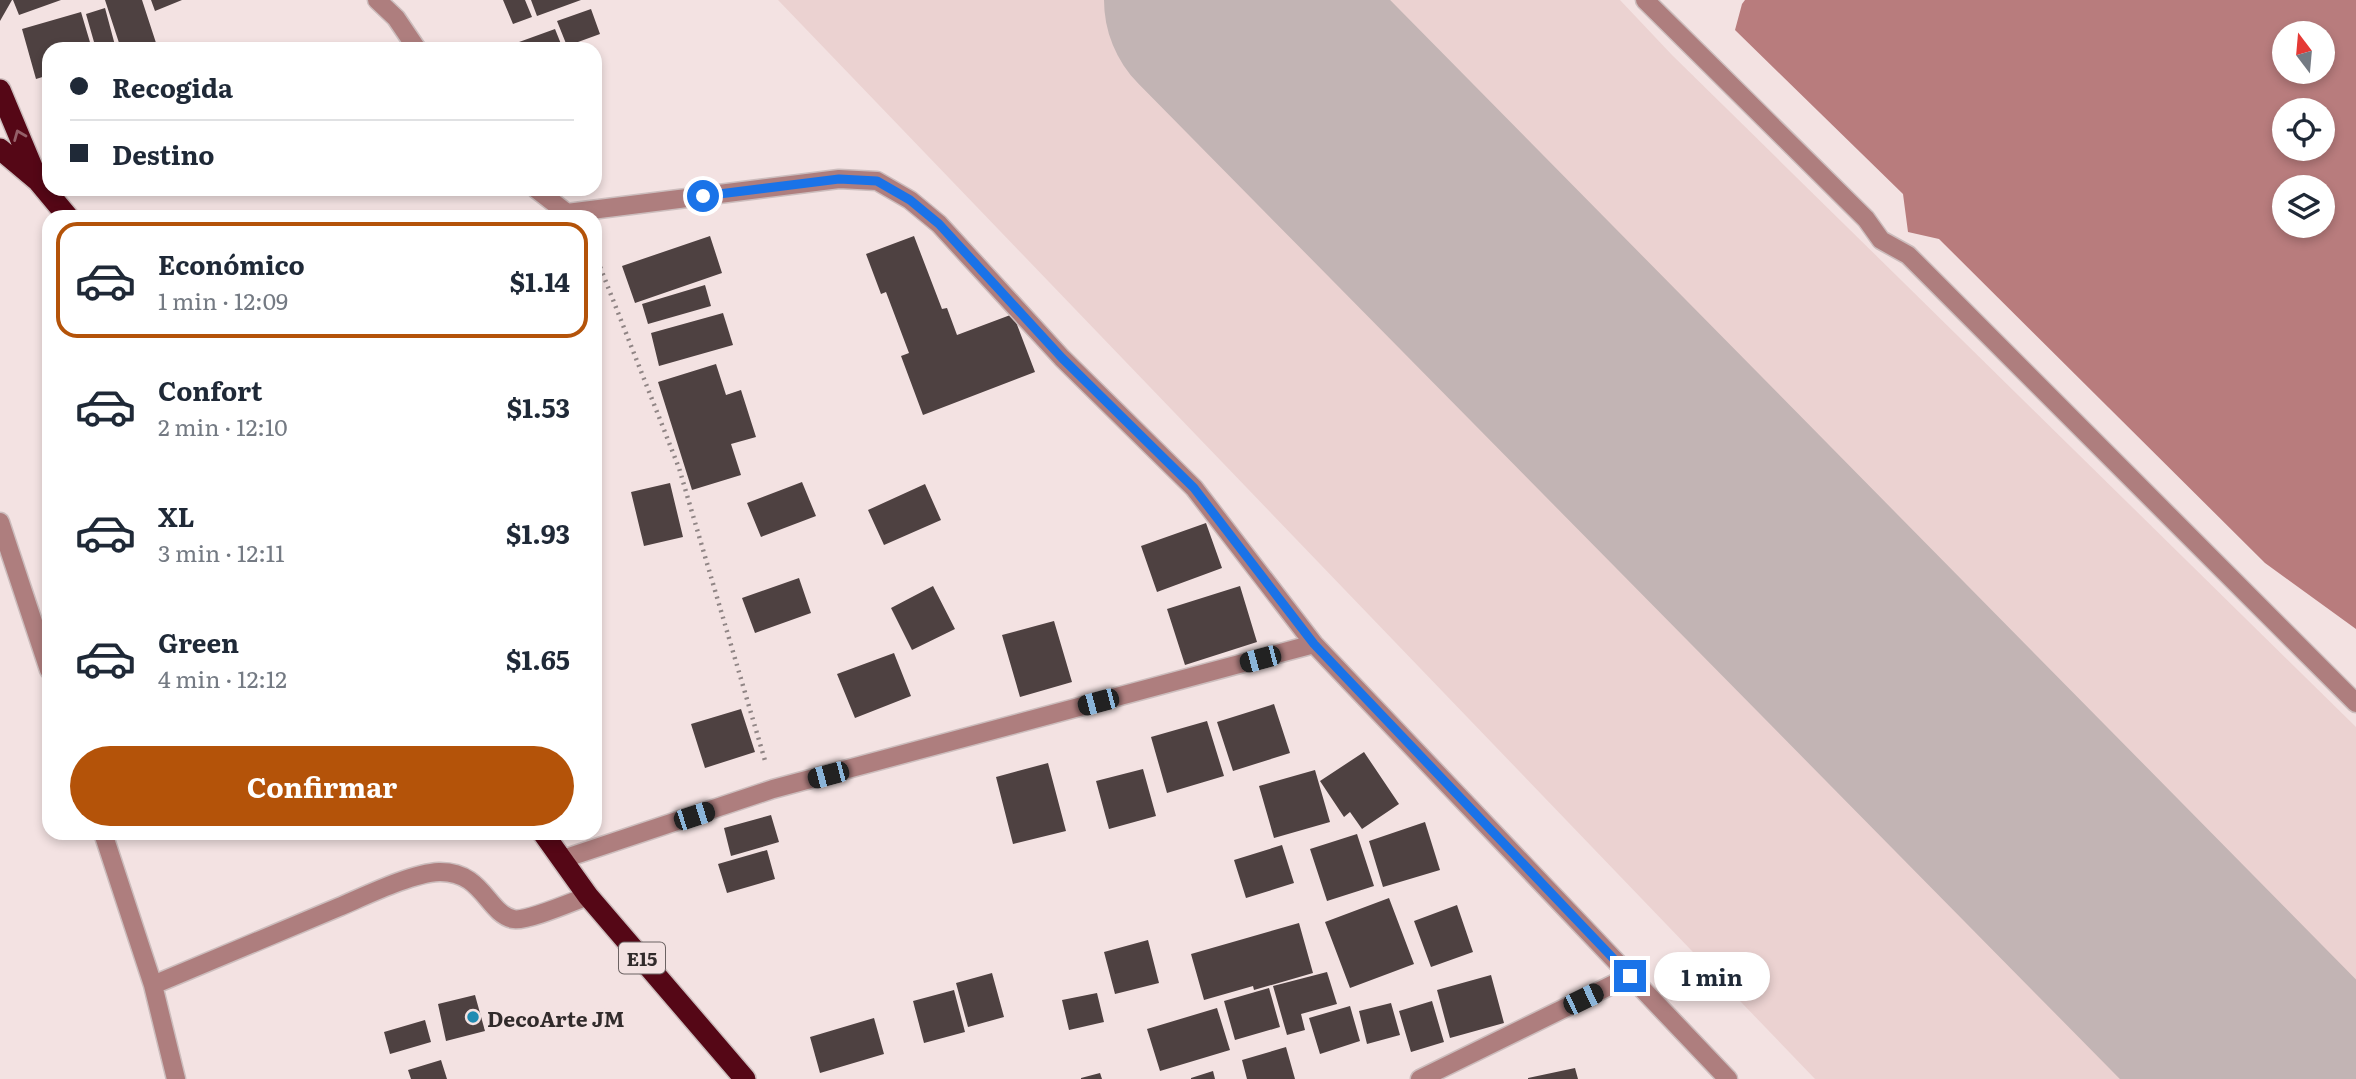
<!DOCTYPE html>
<html lang="es">
<head>
<meta charset="utf-8">
<style>
  body { margin:0; font-family:Literata,serif; background:#f2f2f3; color:#1f2937; height:100vh; display:flex; flex-direction:column; font-size:26px; white-space:nowrap }
  * { box-sizing:border-box; margin:0 }
  p { font-size:23px; color:#747a83 }
  .icon { flex:none; width:38px; height:38px; fill:none; stroke:currentColor; stroke-width:2; stroke-linecap:round; stroke-linejoin:round }
  .map { position:relative; flex:1; overflow:hidden }
  .side { position:absolute; left:42px; top:210px; width:560px; height:630px; display:flex; flex-direction:column; background:#fff; border-radius:21px; box-shadow:0 4px 10px #0003 }
  .side>* { flex:none }
  .hud { position:absolute; left:42px; top:42px; width:560px; height:154px; border-radius:21px; box-shadow:0 4px 10px #0003; display:grid; align-content:center; height:154px; padding:0 28px; background:#fff }
  .needle { width:46px; rotate:344deg }
  .buttons { position:absolute; left:2272px; top:21px; display:grid; gap:14px }
  .buttons a { display:grid; place-items:center; width:63px; height:63px; border-radius:50%; background:#fff; box-shadow:0 4px 10px #0003; font-size:35px }
  .end { position:absolute; width:32px; height:32px; margin:-16px; border:9px solid #1a73e8; background:#fff; box-shadow:0 0 0 4px #fff }
  .from { border-radius:50% }
  .bubble { position:absolute; height:49px; border-radius:24px; background:#fff; box-shadow:0 4px 10px #0003; font-size:23px; font-weight:700; line-height:49px; text-align:center }
  .car { position:absolute; width:21px; height:42px; margin:-21px -10px; border-radius:9px; box-shadow:0 0 5px 2px #0007; background:linear-gradient(#222 24%,#8ab4d8 0 40%,#222 0 76%,#8ab4d8 0 86%,#222 0) }
  .hud b { display:flex; align-items:center; gap:24px; height:66px; font-size:26px }
  .hud b+b { border-top:2px solid #e0e1e3 }
  .hud i { width:18px; height:18px; background:#1f2937 }
  ul { padding:12px 0 0; list-style:none }
  li { display:flex; align-items:center; gap:21px; height:116px; margin:0 14px 10px; padding:0 14px; border:4px solid transparent; border-radius:21px }
  li div { flex:1 }
  li b { display:block; font-size:26px }
  li em { font-style:normal; font-weight:700 }
  li.current { border-color:#b45309 }
  li>.icon { width:63px; height:63px; stroke-width:1.5 }
  .cta { display:flex; gap:14px; margin-top:auto; padding:14px 28px }
  .cta a { flex:1; height:80px; border-radius:42px; background:#b45309; color:#fff; font-size:28px; font-weight:700; line-height:80px; text-align:center }
  .map>svg:first-child { display:block }
  .built { fill:#ebd2d1 }
  .water { fill:#b87c7d; fill-rule:evenodd }
  .lines { fill:none; stroke-linecap:round; stroke-linejoin:round }
  .runway { stroke:#c2b4b4; stroke-width:238 }
  .building { fill:#4e4141 }
  .minor-casing { stroke:#ccbdbd; stroke-width:21 }
  .highway-casing { stroke:#ccbdbd; stroke-width:24 }
  .path { stroke:#908585; stroke-width:4.5; stroke-dasharray:2 5; stroke-linecap:butt }
  .minor { stroke:#ae7e7e; stroke-width:18 }
  .highway { stroke:#550716; stroke-width:21 }
  .oneway { stroke:#945f68 }
  .route { stroke:#1a73e8; stroke-width:9 }
  .poi-dot { fill:#208bb2; stroke:#f3e2e2; stroke-width:2.5 }
  .labels { text-anchor:middle; dominant-baseline:central; stroke-width:7; stroke-linejoin:round; paint-order:stroke }
  .shield { fill:#f3e2e2; stroke:#6b6262; stroke-width:2 }
  .shield-label { font-size:19px; font-weight:bold; fill:#312b2b }
  .poi-label { font-size:21px; font-weight:bold; fill:#312b2b; stroke:#f3e2e2; text-anchor:start }
</style>
</head>
<body>
<div class="map">
<svg width="2356" height="1079" viewBox="0 0 2356 1079">
  <rect width="100%" height="100%" fill="#f3e2e2"/>
  <path class="built" d="M778,0H1620L1672,55L2356,727V1079H1815Z"/>
  <path class="water" d="M1745,0H2356V629L2265,563L1939,239L1908,232L1903,194L1735,30L1742,4ZM2284,33H2322V72H2284ZM2284,110H2322V149H2284ZM2284,187H2322V226H2284Z"/>
  <g class="lines">
    <path class="runway" d="M1223,0L2287,1079"/>
  </g>
  <path class="building" d="M0,0H12L0,21Z
    M13,0H61L19,15Z
    M105,0H142L158,49H121Z
    M151,0H182L155,11Z
    M503,0H525L532,17L513,24Z
    M531,0H581L537,16Z
    M105,8L116,49H96L86,14Z
    M591,9L600,34L567,46L557,21Z
    M81,12L92,49H49V75L36,79L22,29Z
    M555,29L563,49H509L508,46Z
    M710,236L722,273L635,303L622,266Z
    M914,236L942,309L947,308L957,335L1013,314L1035,372L923,415L901,356L909,353L886,292L881,294L866,254Z
    M705,285L711,306L648,324L642,304Z
    M723,313L733,345L659,366L651,333Z
    M716,364L726,395L741,390L756,437L731,444L741,475L692,490L658,382Z
    M802,482L816,516L761,537L747,503Z
    M670,483L683,537L644,546L631,492Z
    M925,484L941,520L884,545L868,510Z
    M1206,523L1222,568L1157,592L1141,546Z
    M799,578L811,613L755,633L742,598Z
    M933,586L955,629L912,650L891,608Z
    M1240,586L1257,642L1185,665L1167,609Z
    M1054,621L1072,682L1020,697L1002,635Z
    M894,653L911,696L855,718L837,674Z
    M1274,704L1290,753L1233,771L1217,722Z
    M741,709L755,752L705,768L691,724Z
    M1207,721L1224,776L1167,793L1151,737Z
    M1364,752L1399,804L1362,829L1350,812L1344,817L1320,781Z
    M1048,763L1066,831L1013,844L996,777Z
    M1143,769L1156,816L1109,829L1096,781Z
    M1315,770L1330,822L1274,838L1259,786Z
    M771,815L779,842L731,856L724,828Z
    M1425,822L1440,870L1383,887L1369,841Z
    M1357,834L1374,886L1327,901L1310,849Z
    M1282,845L1294,883L1246,898L1234,860Z
    M767,850L775,879L727,893L718,864Z
    M1389,898L1414,964L1350,988L1325,922Z
    M1457,905L1473,952L1431,967L1414,921Z
    M1299,923L1313,973L1254,990L1253,986L1204,1000L1191,954Z
    M1148,940L1159,983L1115,994L1104,952Z
    M1327,972L1337,1004L1301,1014L1305,1030L1287,1035L1273,986Z
    M992,973L1004,1017L968,1027L956,983Z
    M1491,975L1504,1023L1450,1038L1437,990Z
    M1269,988L1280,1027L1235,1040L1224,1001Z
    M954,990L965,1032L924,1043L913,1001Z
    M1097,993L1104,1022L1069,1030L1062,1000Z
    M475,995L485,1031L446,1041L438,1004Z
    M1432,1001L1444,1042L1411,1052L1399,1011Z
    M1391,1003L1400,1035L1367,1044L1359,1011Z
    M1350,1006L1360,1041L1320,1054L1309,1018Z
    M1217,1008L1230,1050L1160,1071L1147,1029Z
    M874,1018L884,1054L820,1073L810,1037Z
    M425,1020L431,1042L390,1054L384,1032Z
    M1286,1047L1295,1079H1247L1242,1060Z
    M441,1060L447,1079H411L408,1070Z
    M1575,1068L1578,1079H1528V1078Z
    M1213,1071L1215,1079H1191V1078Z
    M1100,1073L1102,1079H1081V1078Z"/>
  <g class="lines">
    <defs>
      <path id="minor" d="M377,0L396,18L417,49
        M1645,0L1866,219L1881,240L1908,255L2356,703
        M536,189L567,213L839,179L877,181L910,200L939,224L1062,358L1194,488L1314,644L1728,1079
        M0,522L49,670
        M103,833L153,985C215,959 277,933 339,907C365,896 412,873 439,872C483,871 487,913 513,919C526,922 574,901 588,896
        M563,859L773,789L1314,644
        M153,985L176,1079
        M1420,1079L1630,976"/>
      <path id="highway" d="M0,90L38,181
        M0,149L38,181L68,217
        M543,833L588,896L745,1079"/>
    </defs>
    <use href="#minor" class="minor-casing"/>
    <use href="#highway" class="highway-casing"/>
    <path class="path" d="M595,254L679,468L766,764"/>
    <use href="#minor" class="minor"/>
    <use href="#highway" class="highway"/>
  </g>
  <defs><path id="oneway-chevron" d="M-2-3.5L2.5 0L-2 3.5" fill="none" stroke-width="1.6" stroke-linecap="round" stroke-linejoin="round" transform="scale(1.75)"/></defs>
  <use class="oneway" href="#oneway-chevron" transform="translate(19 135) rotate(-112)"/>
  <g class="lines">
    <path class="route" d="M703,196L839,179L877,181L910,200L939,224L1062,358L1194,488L1314,644L1630,976"/>
  </g>
  <circle class="poi-dot" cx="473" cy="1017" r="7"/>
  <g class="labels">
    <rect class="shield" x="619" y="942.5" width="46" height="31" rx="5"/>
    <g class="shield-label">
      <text x="642" y="958">E15</text>
    </g>
    <g class="poi-label">
      <text x="487" y="1017">DecoArte JM</text>
    </g>
  </g>
</svg>
<div class="buttons">
<a><svg class="needle" viewBox="-14 -14 28 28"><path d="M0-13l5 13h-10z" fill="#e53935"/><path d="M0 13l5-13h-10z" fill="#747a83"/></svg></a>
<a><svg class="icon" aria-label="locate" viewBox="0 0 24 24"><circle cx="12" cy="12" r="6"/><path d="M12 2v4M12 18v4M2 12h4M18 12h4"/></svg></a>
<a><svg class="icon" aria-label="layers" viewBox="0 0 24 24"><path d="M12 4l9 5-9 5-9-5zM3 14l9 5 9-5"/></svg></a>
</div>
<i class="end from" style="left:703px;top:196px"></i>
<i class="end" style="left:1630px;top:976px"></i>
<div class="bubble" style="left:1654px;top:952px;width:116px">1 min</div>
<i class="car" style="left:1260px;top:659px;rotate:255deg"></i>
<i class="car" style="left:1098px;top:702px;rotate:255deg"></i>
<i class="car" style="left:828px;top:775px;rotate:255deg"></i>
<i class="car" style="left:694px;top:816px;rotate:72deg"></i>
<i class="car" style="left:1583px;top:999px;rotate:64deg"></i>
<div class="hud">
<b><i class="from"></i>Recogida</b>
<b><i></i>Destino</b>
</div>
<section class="side">
<ul>
<li class="current"><svg class="icon" aria-label="car" viewBox="0 0 24 24"><path d="M5 17H2v-5l4-1 3-4h7l3 4 3 1v5h-3M9 17h6M6 11h13"/><circle cx="7" cy="17" r="2"/><circle cx="17" cy="17" r="2"/></svg><div><b>Económico</b><p>1 min · 12:09</p></div><em>$1.14</em></li>
<li><svg class="icon" aria-label="car" viewBox="0 0 24 24"><path d="M5 17H2v-5l4-1 3-4h7l3 4 3 1v5h-3M9 17h6M6 11h13"/><circle cx="7" cy="17" r="2"/><circle cx="17" cy="17" r="2"/></svg><div><b>Confort</b><p>2 min · 12:10</p></div><em>$1.53</em></li>
<li><svg class="icon" aria-label="car" viewBox="0 0 24 24"><path d="M5 17H2v-5l4-1 3-4h7l3 4 3 1v5h-3M9 17h6M6 11h13"/><circle cx="7" cy="17" r="2"/><circle cx="17" cy="17" r="2"/></svg><div><b>XL</b><p>3 min · 12:11</p></div><em>$1.93</em></li>
<li><svg class="icon" aria-label="car" viewBox="0 0 24 24"><path d="M5 17H2v-5l4-1 3-4h7l3 4 3 1v5h-3M9 17h6M6 11h13"/><circle cx="7" cy="17" r="2"/><circle cx="17" cy="17" r="2"/></svg><div><b>Green</b><p>4 min · 12:12</p></div><em>$1.65</em></li>
</ul>
<div class="cta"><a>Confirmar</a></div>
</section>
</div>
</body>
</html>
